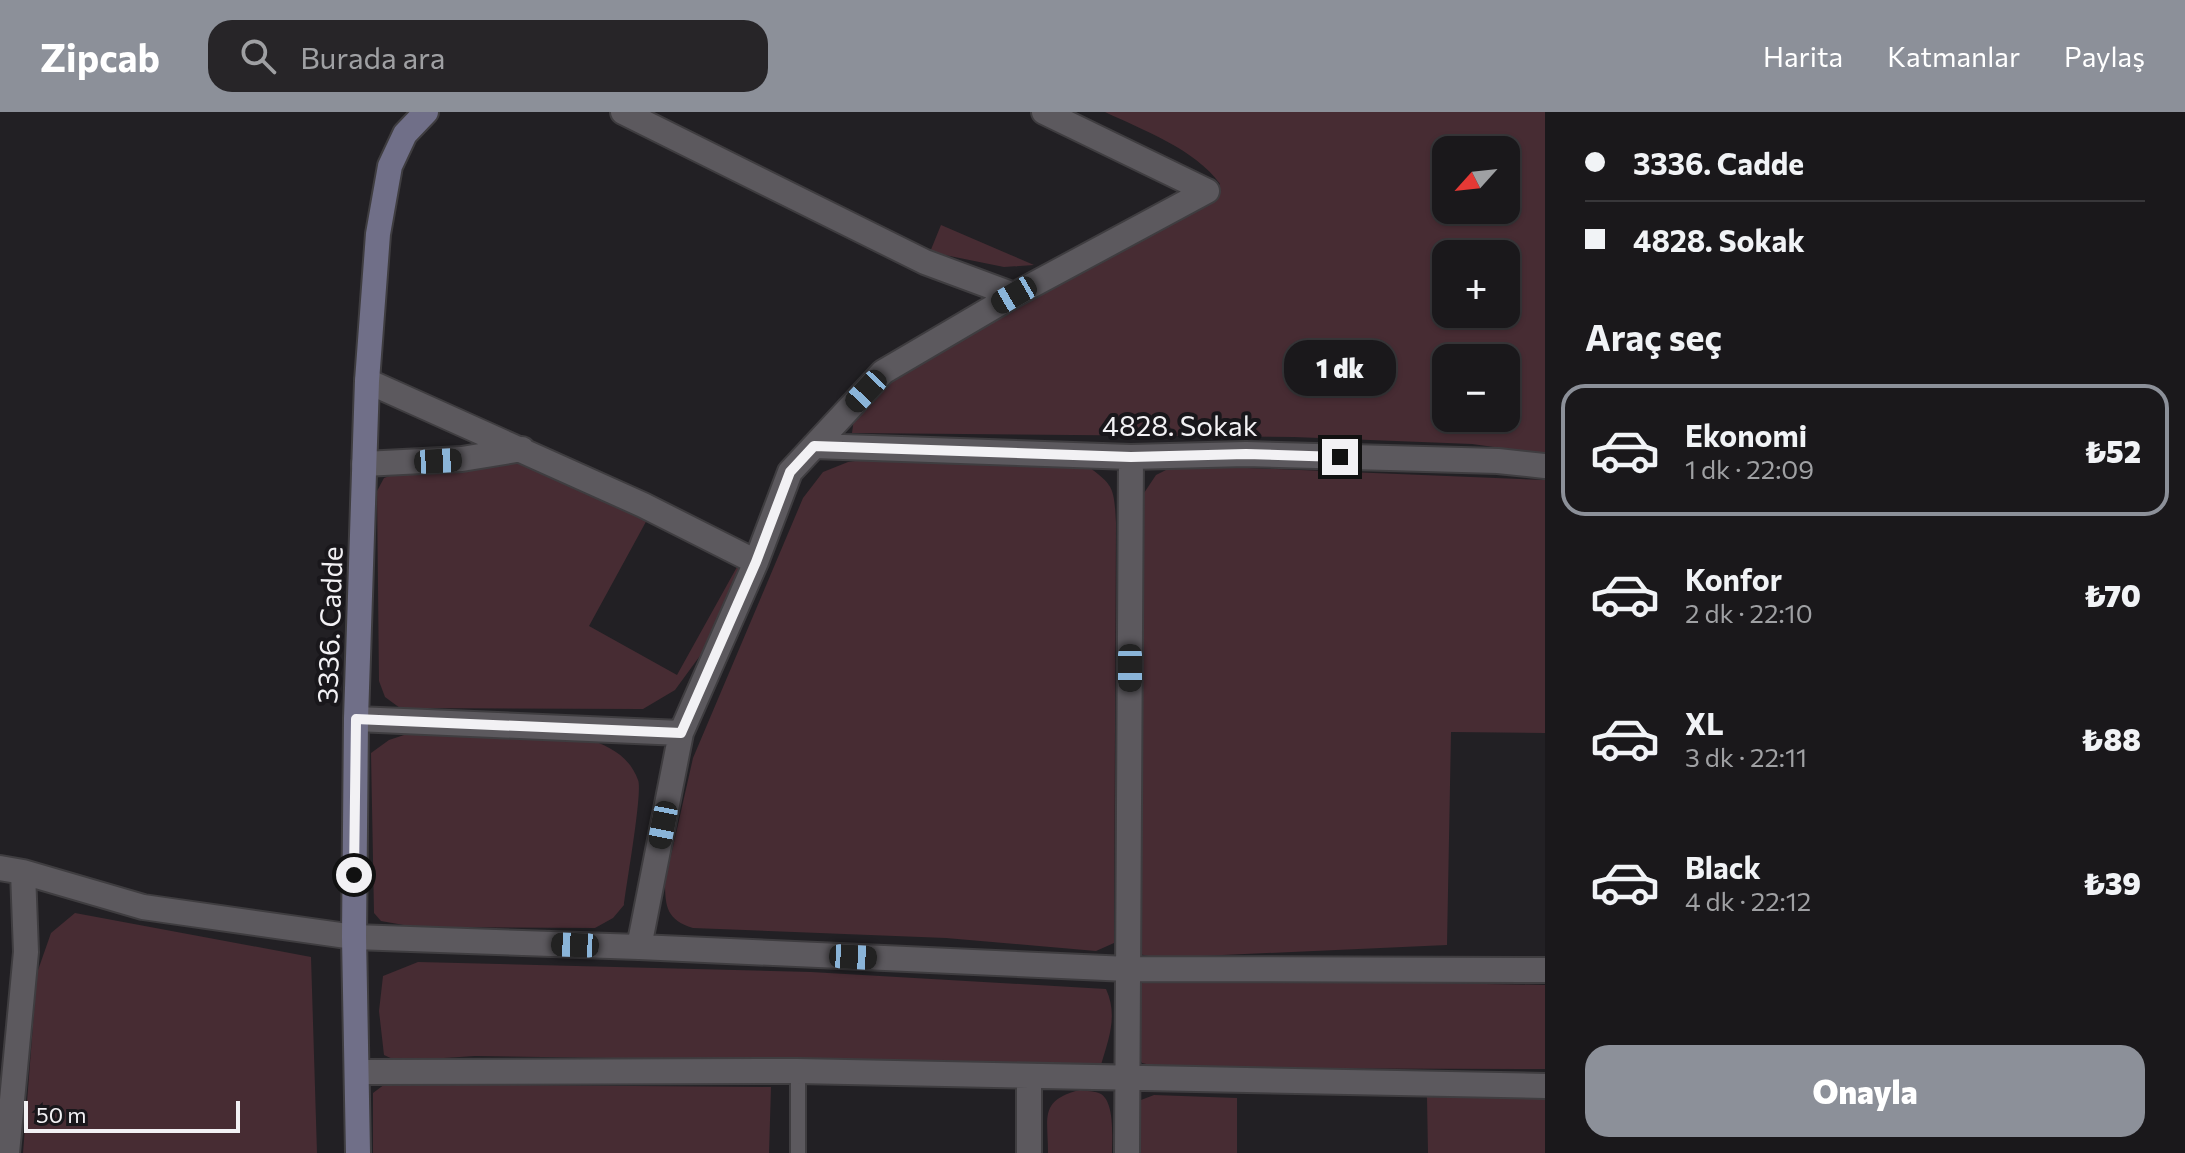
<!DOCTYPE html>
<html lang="tr">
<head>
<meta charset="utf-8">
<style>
  body { margin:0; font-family:Commissioner,sans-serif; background:#272528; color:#f1f3f6; height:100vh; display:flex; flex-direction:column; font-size:30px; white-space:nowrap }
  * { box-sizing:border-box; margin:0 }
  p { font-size:26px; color:#9fa0a3 }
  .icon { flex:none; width:44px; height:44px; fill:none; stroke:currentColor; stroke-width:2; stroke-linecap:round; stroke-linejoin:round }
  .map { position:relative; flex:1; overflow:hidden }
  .sheet { display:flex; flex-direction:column; background:#1a181b; width:640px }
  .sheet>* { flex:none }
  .banner { display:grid; align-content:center; height:176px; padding:0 40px; background:#1a181b }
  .needle { width:52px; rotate:243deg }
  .controls { position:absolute; left:1432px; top:24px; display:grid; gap:16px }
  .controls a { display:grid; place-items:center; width:88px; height:88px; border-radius:16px; background:#1a181b; box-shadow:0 2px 6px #0004,0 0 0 2px #38373a; font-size:40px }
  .scale { position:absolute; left:24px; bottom:20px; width:216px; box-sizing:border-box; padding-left:8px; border:4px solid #f2f1f4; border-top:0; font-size:22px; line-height:28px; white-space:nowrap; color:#f2f1f4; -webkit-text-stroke:6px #19171b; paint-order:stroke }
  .end { position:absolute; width:36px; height:36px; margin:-18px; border:10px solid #f2f1f4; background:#111; box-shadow:0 0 0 4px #111 }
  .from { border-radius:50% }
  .bubble { position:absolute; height:56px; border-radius:24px; background:#1a181b; box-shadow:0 2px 6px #0004,0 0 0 2px #38373a; font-size:26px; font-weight:800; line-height:56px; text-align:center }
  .car { position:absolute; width:24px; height:48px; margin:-24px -12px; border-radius:10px; box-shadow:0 0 6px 2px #0007; background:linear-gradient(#222 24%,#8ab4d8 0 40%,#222 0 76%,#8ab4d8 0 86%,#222 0) }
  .banner b { display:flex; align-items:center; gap:28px; height:76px; font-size:30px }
  .banner b+b { border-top:2px solid #38373a }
  .banner i { width:20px; height:20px; background:#f1f3f6 }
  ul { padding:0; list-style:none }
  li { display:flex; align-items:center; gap:24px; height:132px; margin:0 16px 12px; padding:0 24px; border:4px solid transparent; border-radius:24px }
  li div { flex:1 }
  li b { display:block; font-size:30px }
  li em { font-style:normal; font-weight:800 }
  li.active { border-color:#8c9099 }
  li>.icon { width:72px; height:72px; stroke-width:1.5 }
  h2 { padding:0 40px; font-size:36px; line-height:96px }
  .action { display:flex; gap:16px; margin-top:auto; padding:16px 40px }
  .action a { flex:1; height:92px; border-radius:24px; background:#8c9099; color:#fff; font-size:32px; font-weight:800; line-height:92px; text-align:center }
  header { display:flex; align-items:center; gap:48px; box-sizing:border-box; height:112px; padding:0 40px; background:#8c9099; color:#fff }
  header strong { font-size:38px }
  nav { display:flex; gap:44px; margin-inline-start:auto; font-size:28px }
  .search { width:560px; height:72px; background:#272528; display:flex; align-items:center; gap:20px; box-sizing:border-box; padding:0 28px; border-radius:24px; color:#9fa0a3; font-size:30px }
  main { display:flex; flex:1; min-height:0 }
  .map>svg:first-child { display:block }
  .green { fill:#472c33; fill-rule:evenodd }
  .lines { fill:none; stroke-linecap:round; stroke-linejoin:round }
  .lane-casing { stroke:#3f3d40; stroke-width:18 }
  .street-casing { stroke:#3f3d40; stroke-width:28 }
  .secondary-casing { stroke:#3f3d40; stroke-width:28 }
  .lane { stroke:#5c595e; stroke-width:14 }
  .street { stroke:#5c595e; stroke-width:24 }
  .secondary { stroke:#706f88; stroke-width:24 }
  .route { stroke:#f2f1f4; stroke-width:10 }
  .labels { text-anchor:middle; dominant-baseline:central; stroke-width:8; stroke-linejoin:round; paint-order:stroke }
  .street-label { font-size:28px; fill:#f2f1f4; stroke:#19171b }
</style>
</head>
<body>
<header>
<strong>Zipcab</strong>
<div class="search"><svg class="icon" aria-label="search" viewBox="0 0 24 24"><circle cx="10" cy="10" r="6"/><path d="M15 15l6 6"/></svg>Burada ara</div>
<nav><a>Harita</a><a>Katmanlar</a><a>Paylaş</a></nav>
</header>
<main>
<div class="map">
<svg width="1545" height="1041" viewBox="0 0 1545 1041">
  <rect width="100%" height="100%" fill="#222024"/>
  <path class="green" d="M1105,0H1545V342L1472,332L1294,325L852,321L855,299L890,266L1207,88L1220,72C1195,37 1143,18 1105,0ZM1446,38H1506V98H1446ZM1446,142H1506V202H1446ZM1446,246H1506V306H1446Z
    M941,113L1034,153L1004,155L930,140Z
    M518,347L648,406L589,514L677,563L737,455L743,457L702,541L675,578L643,597L400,596L385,585L379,569L377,379L384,366L392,363L497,355Z
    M870,347L1083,351C1114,373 1114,374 1116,411L1114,831L1096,839L946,826L693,816C667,808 665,795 665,770L693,646L803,386L823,360L848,350Z
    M1176,353L1545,368V621L1451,620L1447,833L1158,846L1139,842L1142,384L1156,363Z
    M416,619L586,626C608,634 629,643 638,668C643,679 626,774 624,793L613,806L595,816L415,815L381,809L374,801L371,641L389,628Z
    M75,801L311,845L317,1041H23L37,861L51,821Z
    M418,850L811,860L1106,877C1118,903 1109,926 1101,953L475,944L397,949L384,943L379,899L383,864Z
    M1155,866L1545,873V957L1163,956L1142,951L1137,944L1136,881L1140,872Z
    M385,972L771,975L769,1041H373V981Z
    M1080,978C1086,979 1096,979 1101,982C1115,991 1112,1026 1112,1041H1048C1048,1005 1039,988 1080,978Z
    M1154,983L1237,986V1041H1138L1137,1000L1141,988Z
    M1427,985L1545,986V1041H1428Z"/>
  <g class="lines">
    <defs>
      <path id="lane" d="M798,1041V959"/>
      <path id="street" d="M623,0L925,150L1014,183
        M1044,0L1207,79
        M367,269L643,393L756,450
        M814,334L1131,345L1246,342L1498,349L1545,354
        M364,352L462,347L522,337
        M356,607L681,621
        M0,756L23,760L143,795L354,825L639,835L1128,857L1545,858
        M639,835L681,621L756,450L790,360L883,260L1014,183L1207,79
        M358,960L798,959L1545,974
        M1029,964V1041
        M7,1041L26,840L23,760
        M1127,1041L1131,345"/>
      <path id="secondary" d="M358,1041L354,825L356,607L367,269L378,122L390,54L405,22L426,0"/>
    </defs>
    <use href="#lane" class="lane-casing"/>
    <use href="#street" class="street-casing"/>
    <use href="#secondary" class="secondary-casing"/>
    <use href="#lane" class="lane"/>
    <use href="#street" class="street"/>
    <use href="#secondary" class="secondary"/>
  </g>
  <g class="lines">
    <path class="route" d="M354,763L356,607L681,621L756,450L790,360L814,334L1131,345L1246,342L1340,345"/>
  </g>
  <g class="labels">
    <g class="street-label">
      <text x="1180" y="313">4828. Sokak</text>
      <text transform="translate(329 513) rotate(-88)">3336. Cadde</text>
    </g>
  </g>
</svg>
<div class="controls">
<a><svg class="needle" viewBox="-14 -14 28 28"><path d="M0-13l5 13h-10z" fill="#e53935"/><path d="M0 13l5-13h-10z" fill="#9fa0a3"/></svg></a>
<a>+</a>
<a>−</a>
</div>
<div class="scale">50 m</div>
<i class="end from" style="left:354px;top:763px"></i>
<i class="end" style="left:1340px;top:345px"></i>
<div class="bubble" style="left:1284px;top:228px;width:112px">1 dk</div>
<i class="car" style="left:1014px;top:183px;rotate:240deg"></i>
<i class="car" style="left:866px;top:279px;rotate:223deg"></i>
<i class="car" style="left:438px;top:349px;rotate:87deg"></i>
<i class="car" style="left:1130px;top:556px;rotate:180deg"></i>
<i class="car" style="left:663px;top:713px;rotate:191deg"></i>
<i class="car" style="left:575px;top:833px;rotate:272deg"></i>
<i class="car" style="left:853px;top:845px;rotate:93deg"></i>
</div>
<section class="sheet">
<div class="banner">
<b><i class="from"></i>3336. Cadde</b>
<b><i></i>4828. Sokak</b>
</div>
<h2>Araç seç</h2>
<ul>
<li class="active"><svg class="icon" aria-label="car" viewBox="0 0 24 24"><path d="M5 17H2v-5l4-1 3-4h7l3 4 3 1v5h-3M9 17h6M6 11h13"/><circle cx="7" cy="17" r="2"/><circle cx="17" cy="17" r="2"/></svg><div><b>Ekonomi</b><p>1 dk · 22:09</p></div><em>₺52</em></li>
<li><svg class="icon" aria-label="car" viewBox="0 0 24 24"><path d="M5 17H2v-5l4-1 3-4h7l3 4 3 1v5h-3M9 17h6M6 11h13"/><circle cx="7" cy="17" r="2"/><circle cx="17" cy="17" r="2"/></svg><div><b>Konfor</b><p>2 dk · 22:10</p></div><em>₺70</em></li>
<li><svg class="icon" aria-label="car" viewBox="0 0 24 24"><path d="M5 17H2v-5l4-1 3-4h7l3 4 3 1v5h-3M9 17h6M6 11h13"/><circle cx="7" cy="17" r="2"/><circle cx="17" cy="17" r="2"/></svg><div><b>XL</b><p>3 dk · 22:11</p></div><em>₺88</em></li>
<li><svg class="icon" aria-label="car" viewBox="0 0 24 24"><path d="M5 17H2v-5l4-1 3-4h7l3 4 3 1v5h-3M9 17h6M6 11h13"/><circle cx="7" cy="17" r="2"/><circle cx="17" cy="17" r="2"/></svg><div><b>Black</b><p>4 dk · 22:12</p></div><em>₺39</em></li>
</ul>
<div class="action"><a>Onayla</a></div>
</section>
</main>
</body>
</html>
